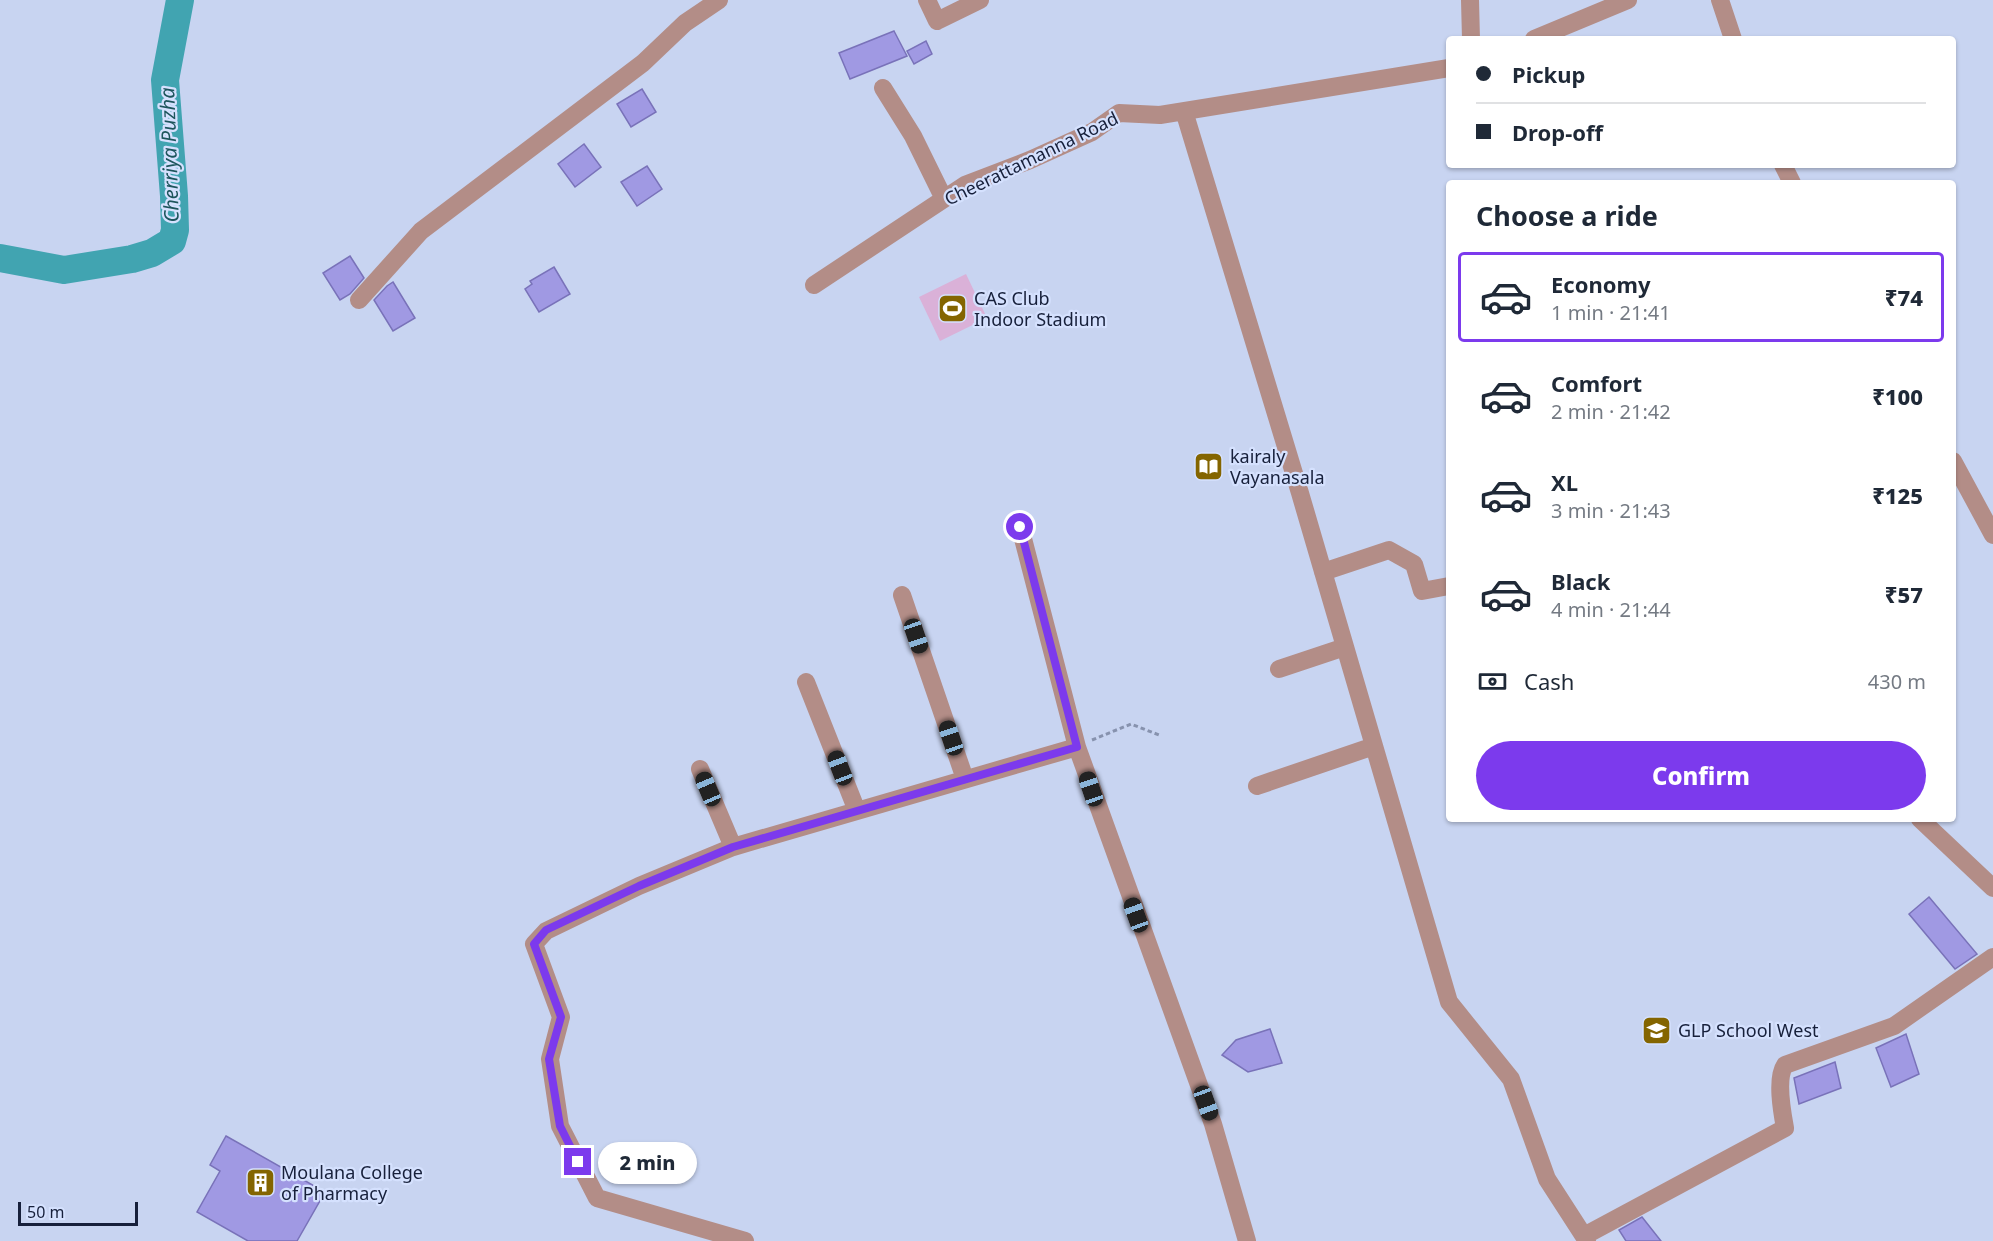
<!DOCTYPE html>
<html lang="en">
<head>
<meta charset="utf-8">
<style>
  body { margin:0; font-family:"Noto Sans",sans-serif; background:#f6f6f7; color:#1f2937; height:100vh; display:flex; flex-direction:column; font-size:22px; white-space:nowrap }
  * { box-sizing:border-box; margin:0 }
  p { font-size:20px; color:#747a83 }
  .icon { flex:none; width:33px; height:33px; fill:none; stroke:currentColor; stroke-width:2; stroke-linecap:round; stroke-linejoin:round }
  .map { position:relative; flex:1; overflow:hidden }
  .sheet { position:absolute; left:1446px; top:180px; width:510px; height:642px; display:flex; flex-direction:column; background:#fff; border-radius:6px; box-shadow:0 2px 4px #0004 }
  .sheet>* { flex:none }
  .top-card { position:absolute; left:1446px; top:36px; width:510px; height:132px; border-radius:6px; box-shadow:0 2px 4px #0004; display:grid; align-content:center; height:132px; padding:0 30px; background:#fff }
  .scale { position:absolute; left:18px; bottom:15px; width:120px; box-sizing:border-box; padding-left:6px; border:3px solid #17203b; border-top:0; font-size:16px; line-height:21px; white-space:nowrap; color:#17203b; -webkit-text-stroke:4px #d5e1fe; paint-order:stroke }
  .end { position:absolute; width:27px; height:27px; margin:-14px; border:8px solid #7c3aed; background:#fff; box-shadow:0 0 0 3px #fff }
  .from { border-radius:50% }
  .bubble { position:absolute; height:42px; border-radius:21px; background:#fff; box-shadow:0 2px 4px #0004; font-size:20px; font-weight:800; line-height:42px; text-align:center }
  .car { position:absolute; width:18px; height:36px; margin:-18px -9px; border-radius:8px; box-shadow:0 0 4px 2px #0007; background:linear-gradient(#222 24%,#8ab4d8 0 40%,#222 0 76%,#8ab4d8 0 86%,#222 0) }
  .top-card b { display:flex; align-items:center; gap:21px; height:57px; font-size:22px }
  .top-card b+b { border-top:2px solid #e0e1e3 }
  .top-card i { width:15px; height:15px; background:#1f2937 }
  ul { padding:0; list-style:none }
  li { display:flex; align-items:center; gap:18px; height:90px; margin:0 12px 9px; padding:0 18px; border:3px solid transparent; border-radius:6px }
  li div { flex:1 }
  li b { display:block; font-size:22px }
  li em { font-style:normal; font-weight:800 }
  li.on { border-color:#7c3aed }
  li>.icon { width:54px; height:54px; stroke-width:1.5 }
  h2 { padding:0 30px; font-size:27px; line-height:72px }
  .pay { display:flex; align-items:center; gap:15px; height:66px; padding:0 30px; font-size:22px }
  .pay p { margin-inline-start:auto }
  .action { display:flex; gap:12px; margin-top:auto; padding:12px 30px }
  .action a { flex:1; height:69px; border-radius:36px; background:#7c3aed; color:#fff; font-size:24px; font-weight:800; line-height:69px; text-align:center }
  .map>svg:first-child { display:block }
  .green { fill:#dab1d8 }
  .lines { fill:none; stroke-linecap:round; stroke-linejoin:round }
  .river { stroke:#41a4b1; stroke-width:28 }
  .building { fill:#a099e3; stroke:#7972b9; stroke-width:1.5 }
  .path { stroke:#8792ae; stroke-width:3; stroke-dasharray:4.5 3; stroke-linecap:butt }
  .minor { stroke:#b38d87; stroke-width:18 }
  .route { stroke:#7c3aed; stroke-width:8 }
  .labels { text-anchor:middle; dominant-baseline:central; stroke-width:4.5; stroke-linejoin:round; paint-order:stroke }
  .street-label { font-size:18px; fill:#17203b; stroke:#d5e1fe }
  .poi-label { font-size:18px; fill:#17203b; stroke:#d5e1fe; text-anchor:start }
  .water-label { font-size:20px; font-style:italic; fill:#1d555c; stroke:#d5e1fe }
</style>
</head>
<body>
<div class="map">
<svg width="1993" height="1241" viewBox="0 0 1993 1241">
  <rect width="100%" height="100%" fill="#c8d4f1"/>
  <path class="green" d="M966,274L987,318L940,341L919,297Z"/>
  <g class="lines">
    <path class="river" d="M0,258L64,270L132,259L152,253L172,241L175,230L174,196L165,80L180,0"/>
  </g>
  <path class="building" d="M894,31L907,56L850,79L839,53Z
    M926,41L932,54L914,64L907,51Z
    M642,89L656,112L631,127L617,104Z
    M584,144L601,167L575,187L558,164Z
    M647,166L662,189L637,206L621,182Z
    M350,256L364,278L350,294L340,300L323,273Z
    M554,267L570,294L539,312L525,289L532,284L530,281Z
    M393,282L415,318L393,331L374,300L387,286Z
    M1929,897L1977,954L1955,969L1909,914Z
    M1270,1029L1282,1063L1248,1072L1222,1055L1236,1040Z
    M1906,1034L1919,1074L1891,1087L1876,1048Z
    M1835,1062L1841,1088L1799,1104L1794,1078Z
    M226,1136L325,1192L297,1241H248L197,1212L220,1171L210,1165Z
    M1642,1217L1661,1241H1626L1619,1230Z"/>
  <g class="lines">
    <path class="path" d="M1092,740L1131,724L1159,735"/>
    <path class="minor" d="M927,0L937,21L980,0
      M1470,0L1471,39
      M1720,0L1733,39
      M1534,39L1628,0
      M883,88L913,136L944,199
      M1184,111L1300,493L1449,1002L1511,1079L1547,1179L1587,1241
      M1783,165L1792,183
      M814,285L965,185L1030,160L1092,132L1119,113L1160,115L1449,68
      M359,300L421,231L643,63L685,23L719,0
      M1953,461L1993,535
      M1020,527L1077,747
      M1323,572L1389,550L1414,564L1422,591L1449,586
      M902,595L965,779
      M1279,669L1345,647
      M806,682L857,811
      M700,769L733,847L1077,747L1213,1124L1247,1241
      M1257,786L1374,746
      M1920,819L1993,888
      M733,847L639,886L546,931L534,944L561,1017L550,1059L560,1126L597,1198L745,1241
      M1584,1236L1785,1128C1782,1112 1776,1078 1785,1065L1894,1026L1993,957"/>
  </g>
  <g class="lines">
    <path class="route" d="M578,1162L560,1126L549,1059L561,1017L534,944L546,930L639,886L733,847L1077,747L1020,527"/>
  </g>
  <defs>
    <symbol id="stadium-square" viewBox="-11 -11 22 22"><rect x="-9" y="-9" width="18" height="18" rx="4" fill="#846500" stroke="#d5e1fe"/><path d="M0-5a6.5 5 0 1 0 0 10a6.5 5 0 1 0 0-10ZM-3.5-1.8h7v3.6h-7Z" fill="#fff"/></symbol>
    <symbol id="library-square" viewBox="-11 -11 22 22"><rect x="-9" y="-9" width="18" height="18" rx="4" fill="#846500" stroke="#d5e1fe"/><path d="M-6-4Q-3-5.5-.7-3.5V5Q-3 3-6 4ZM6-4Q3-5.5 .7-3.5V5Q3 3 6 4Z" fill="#fff"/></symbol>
    <symbol id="school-square" viewBox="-11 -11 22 22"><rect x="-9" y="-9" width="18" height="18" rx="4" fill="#846500" stroke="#d5e1fe"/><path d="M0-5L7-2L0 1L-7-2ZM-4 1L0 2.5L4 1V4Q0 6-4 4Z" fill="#fff"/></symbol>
    <symbol id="building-square" viewBox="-11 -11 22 22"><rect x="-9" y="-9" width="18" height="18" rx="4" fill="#846500" stroke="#d5e1fe"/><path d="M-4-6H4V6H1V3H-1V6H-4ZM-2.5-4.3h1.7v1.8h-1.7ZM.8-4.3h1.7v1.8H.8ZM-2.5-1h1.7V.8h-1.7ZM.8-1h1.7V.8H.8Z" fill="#fff"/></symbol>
  </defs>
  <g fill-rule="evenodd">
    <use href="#stadium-square" x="936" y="292" width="33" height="33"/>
    <use href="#library-square" x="1192" y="450" width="33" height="33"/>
    <use href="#school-square" x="1640" y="1014" width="33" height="33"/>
    <use href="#building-square" x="244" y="1166" width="33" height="33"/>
  </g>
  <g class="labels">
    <g class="street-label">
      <text transform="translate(1031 158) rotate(-26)">Cheerattamanna Road</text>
    </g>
    <g class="poi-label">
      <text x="974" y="298">CAS Club<tspan x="974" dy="21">Indoor Stadium</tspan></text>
      <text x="1230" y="456">kairaly<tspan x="1230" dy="21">Vayanasala</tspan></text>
      <text x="1678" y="1030">GLP School West</text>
      <text x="281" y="1172">Moulana College<tspan x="281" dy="21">of Pharmacy</tspan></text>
    </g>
    <g class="water-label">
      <text transform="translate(169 155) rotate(-92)">Cherriya Puzha</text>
    </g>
  </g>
</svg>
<div class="scale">50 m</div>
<i class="end from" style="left:1020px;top:527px"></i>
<i class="end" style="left:578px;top:1162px"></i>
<div class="bubble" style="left:598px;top:1142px;width:99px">2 min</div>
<i class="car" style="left:916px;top:636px;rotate:161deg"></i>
<i class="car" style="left:951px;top:738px;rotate:341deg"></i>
<i class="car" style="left:840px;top:768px;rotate:339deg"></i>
<i class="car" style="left:708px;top:789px;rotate:337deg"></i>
<i class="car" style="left:1091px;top:789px;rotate:341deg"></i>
<i class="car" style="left:1136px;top:915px;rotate:340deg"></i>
<i class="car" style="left:1206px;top:1103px;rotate:160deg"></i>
<div class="top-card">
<b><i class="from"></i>Pickup</b>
<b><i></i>Drop-off</b>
</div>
<section class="sheet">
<h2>Choose a ride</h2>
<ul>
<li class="on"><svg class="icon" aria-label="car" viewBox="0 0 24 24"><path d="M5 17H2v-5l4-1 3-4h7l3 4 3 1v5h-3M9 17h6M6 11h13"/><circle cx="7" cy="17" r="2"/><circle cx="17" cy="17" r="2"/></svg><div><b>Economy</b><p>1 min · 21:41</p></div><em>₹74</em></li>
<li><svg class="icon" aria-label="car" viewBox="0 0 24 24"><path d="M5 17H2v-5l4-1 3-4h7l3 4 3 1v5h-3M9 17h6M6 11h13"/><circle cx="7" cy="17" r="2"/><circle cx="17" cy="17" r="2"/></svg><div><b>Comfort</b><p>2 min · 21:42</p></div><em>₹100</em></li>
<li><svg class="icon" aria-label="car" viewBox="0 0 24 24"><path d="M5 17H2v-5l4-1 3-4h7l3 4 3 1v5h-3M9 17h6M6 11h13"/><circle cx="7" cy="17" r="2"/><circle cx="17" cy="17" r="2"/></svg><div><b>XL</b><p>3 min · 21:43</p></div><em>₹125</em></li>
<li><svg class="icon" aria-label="car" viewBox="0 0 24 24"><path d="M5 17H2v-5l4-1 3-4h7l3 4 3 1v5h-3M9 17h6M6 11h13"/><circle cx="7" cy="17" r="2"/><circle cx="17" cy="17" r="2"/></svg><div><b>Black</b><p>4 min · 21:44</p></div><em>₹57</em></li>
</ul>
<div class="pay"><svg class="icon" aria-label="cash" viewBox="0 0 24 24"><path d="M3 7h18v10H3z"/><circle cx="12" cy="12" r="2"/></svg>Cash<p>430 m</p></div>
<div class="action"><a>Confirm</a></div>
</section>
</div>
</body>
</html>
